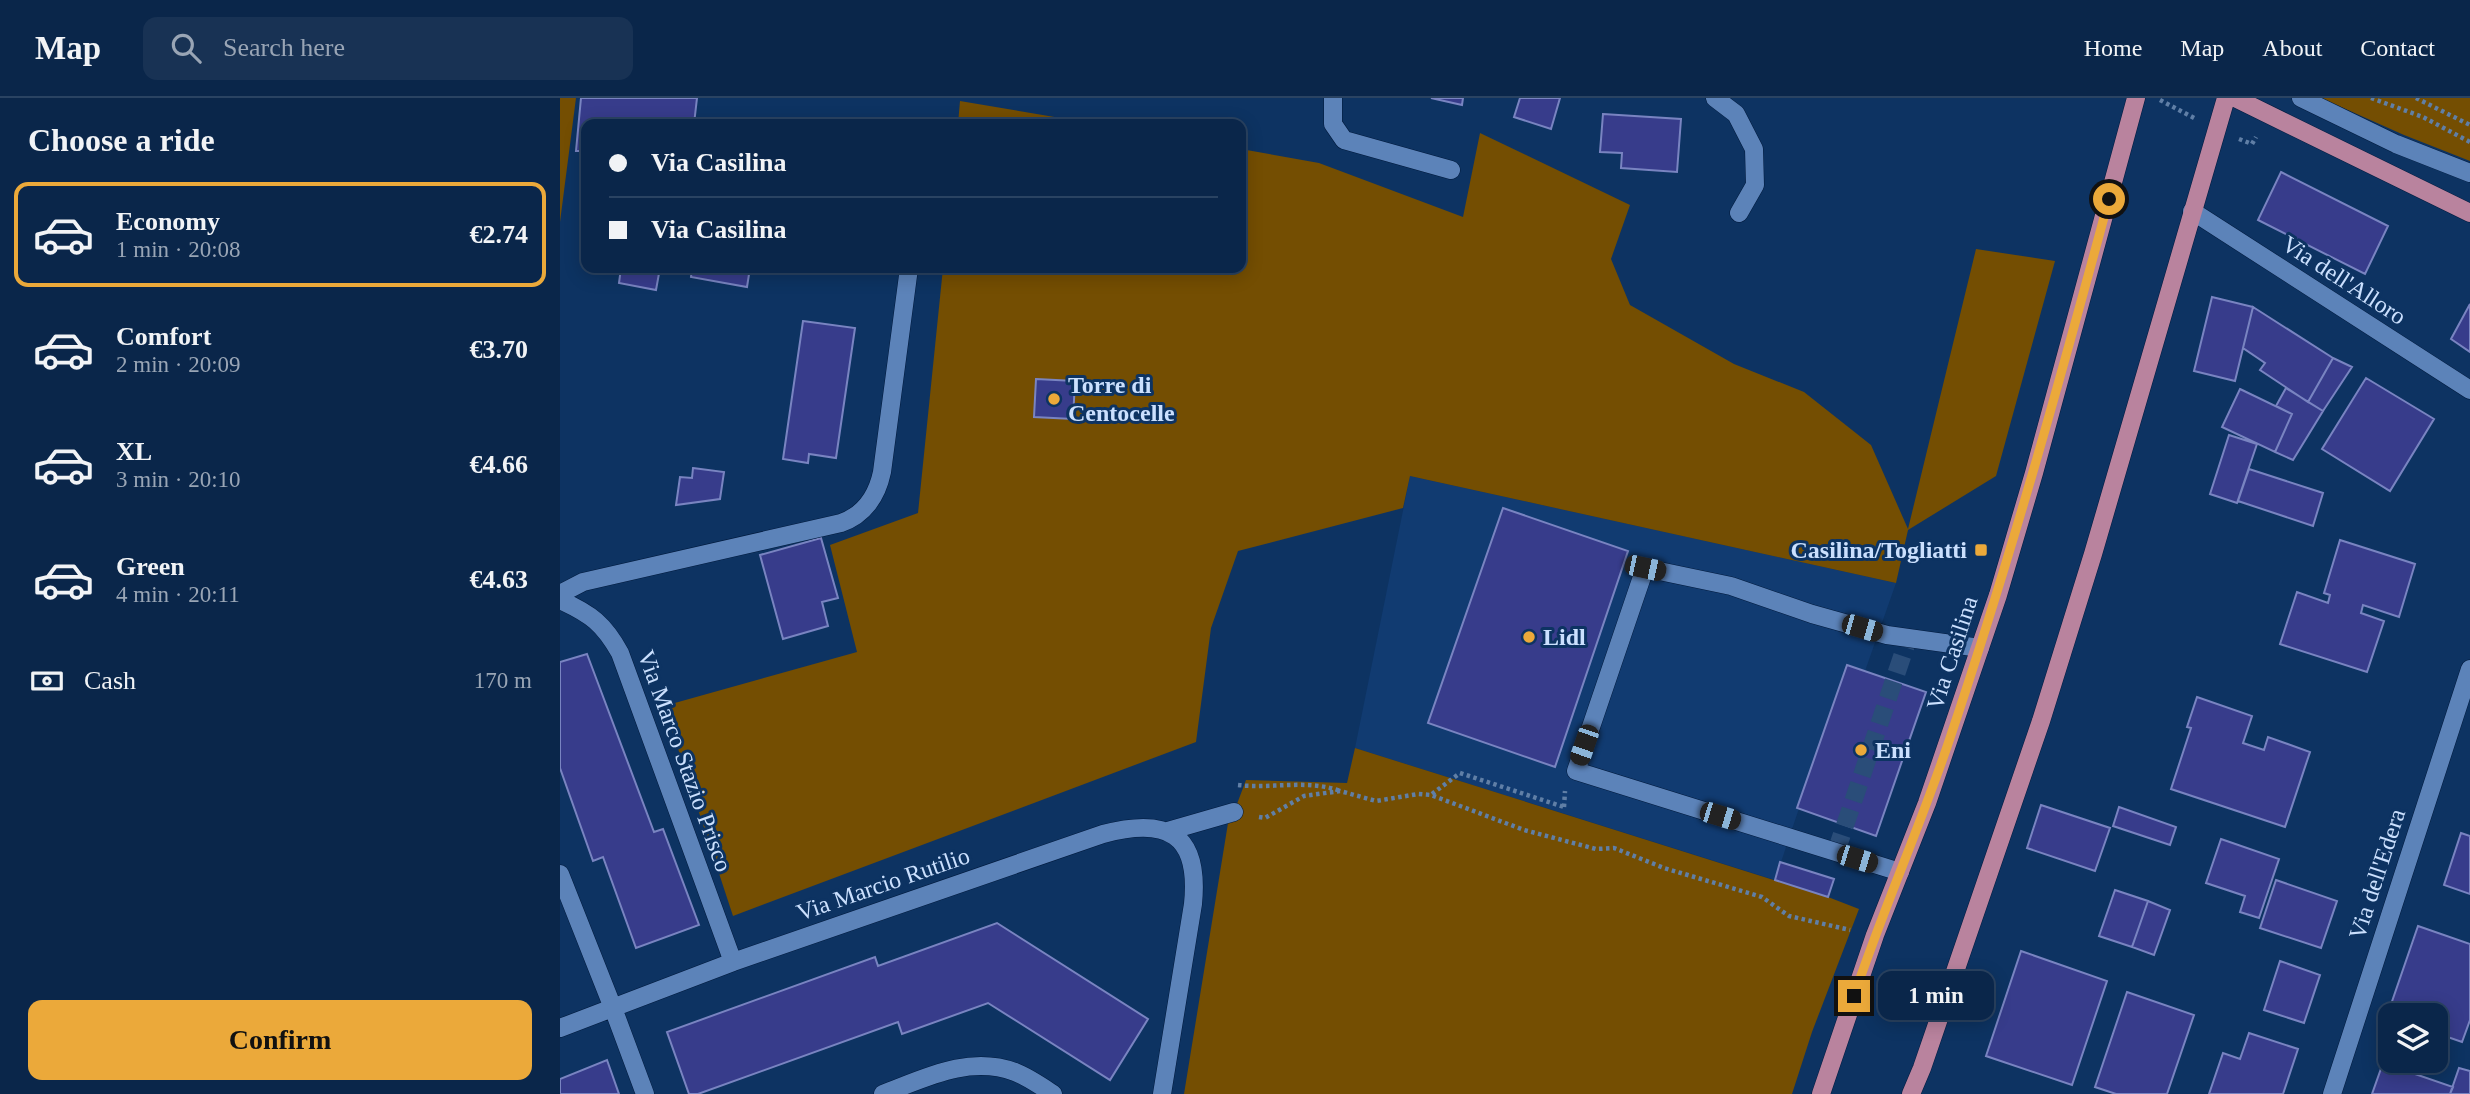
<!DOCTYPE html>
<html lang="en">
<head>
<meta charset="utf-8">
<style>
  body { margin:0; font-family:"Times New Roman",serif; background:#183254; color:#f1f3f6; height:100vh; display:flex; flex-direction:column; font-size:26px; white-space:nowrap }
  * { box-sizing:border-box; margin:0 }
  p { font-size:23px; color:#99a5b5 }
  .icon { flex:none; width:38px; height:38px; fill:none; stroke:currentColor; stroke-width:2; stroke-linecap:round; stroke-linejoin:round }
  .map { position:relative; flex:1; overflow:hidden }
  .panel { display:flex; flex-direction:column; background:#0a264a; width:560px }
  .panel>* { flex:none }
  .hud { position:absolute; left:21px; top:21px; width:665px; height:154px; border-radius:14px; box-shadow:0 4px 18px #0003,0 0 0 2px #2a4362; display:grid; align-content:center; height:154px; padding:0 28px; background:#0a264a }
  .controls { position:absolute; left:1818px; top:905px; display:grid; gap:14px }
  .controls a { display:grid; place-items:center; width:70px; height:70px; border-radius:14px; background:#0a264a; box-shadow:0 4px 18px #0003,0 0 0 2px #2a4362; font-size:35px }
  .end { position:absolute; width:32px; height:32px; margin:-16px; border:9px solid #eba93a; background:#111; box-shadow:0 0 0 4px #111 }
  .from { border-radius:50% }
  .bubble { position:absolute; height:49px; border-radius:14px; background:#0a264a; box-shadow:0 4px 18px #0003,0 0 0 2px #2a4362; font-size:23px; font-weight:700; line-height:49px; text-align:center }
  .car { position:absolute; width:21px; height:42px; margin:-21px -10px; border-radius:9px; box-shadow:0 0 5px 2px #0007; background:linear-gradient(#222 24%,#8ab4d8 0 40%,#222 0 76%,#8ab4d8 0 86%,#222 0) }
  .hud b { display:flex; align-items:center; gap:24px; height:66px; font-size:26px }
  .hud b+b { border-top:2px solid #2a4362 }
  .hud i { width:18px; height:18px; background:#f1f3f6 }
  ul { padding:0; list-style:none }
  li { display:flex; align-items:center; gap:21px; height:105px; margin:0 14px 10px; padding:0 14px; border:4px solid transparent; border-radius:14px }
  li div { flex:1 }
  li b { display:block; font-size:26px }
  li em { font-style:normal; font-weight:700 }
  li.current { border-color:#eba93a }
  li>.icon { width:63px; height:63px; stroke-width:1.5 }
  h2 { padding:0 28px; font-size:32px; line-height:84px }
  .pay { display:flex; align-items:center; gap:18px; height:77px; padding:0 28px; font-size:26px }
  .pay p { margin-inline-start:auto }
  .button { display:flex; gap:14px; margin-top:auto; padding:14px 28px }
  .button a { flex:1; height:80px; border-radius:14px; background:#eba93a; color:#111; font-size:28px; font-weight:700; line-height:80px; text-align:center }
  header { display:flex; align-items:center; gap:42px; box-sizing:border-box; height:98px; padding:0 35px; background:#0a264a; border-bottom:2px solid #2a4362 }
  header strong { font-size:33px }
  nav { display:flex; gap:38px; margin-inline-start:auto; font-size:24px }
  .search { width:490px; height:63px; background:#183254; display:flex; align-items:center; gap:18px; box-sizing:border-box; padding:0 24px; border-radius:14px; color:#99a5b5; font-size:26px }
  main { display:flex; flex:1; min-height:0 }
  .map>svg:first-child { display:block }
  .built { fill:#113b71 }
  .green { fill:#744e02 }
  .building { fill:#373c8b; stroke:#7984c1; stroke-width:2 }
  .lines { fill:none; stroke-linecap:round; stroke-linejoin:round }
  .minor-tunnel { stroke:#2a4d79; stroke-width:18; stroke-dasharray:18 9; stroke-linecap:butt }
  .minor-casing { stroke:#011a3d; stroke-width:19 }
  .major-casing { stroke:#011a3d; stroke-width:19 }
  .path { stroke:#607fa6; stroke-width:4.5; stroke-dasharray:3.5 3.5; stroke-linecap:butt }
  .minor { stroke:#5c83b9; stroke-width:18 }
  .major { stroke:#b9839e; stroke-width:18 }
  .route { stroke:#eba93a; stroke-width:9 }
  .poi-dot { fill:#eba93a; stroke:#0d3362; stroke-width:2.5 }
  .labels { text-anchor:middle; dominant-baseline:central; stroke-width:6; stroke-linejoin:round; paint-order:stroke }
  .street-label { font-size:24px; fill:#cbe0fe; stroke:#0d3362 }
  .poi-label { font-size:24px; font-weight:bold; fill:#cbe0fe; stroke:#0d3362; text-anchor:start }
</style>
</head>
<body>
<header>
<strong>Map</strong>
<div class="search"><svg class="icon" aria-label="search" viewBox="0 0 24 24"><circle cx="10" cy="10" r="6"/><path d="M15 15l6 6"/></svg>Search here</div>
<nav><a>Home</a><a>Map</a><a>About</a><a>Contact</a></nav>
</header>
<main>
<section class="panel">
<h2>Choose a ride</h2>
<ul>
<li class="current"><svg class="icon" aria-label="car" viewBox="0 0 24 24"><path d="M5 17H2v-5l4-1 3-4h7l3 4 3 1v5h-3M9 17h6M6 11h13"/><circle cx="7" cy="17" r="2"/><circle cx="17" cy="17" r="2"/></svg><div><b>Economy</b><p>1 min · 20:08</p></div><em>€2.74</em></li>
<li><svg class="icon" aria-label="car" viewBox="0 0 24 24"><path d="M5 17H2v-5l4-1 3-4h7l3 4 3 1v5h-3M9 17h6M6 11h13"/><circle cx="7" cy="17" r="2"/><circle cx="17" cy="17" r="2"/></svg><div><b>Comfort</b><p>2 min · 20:09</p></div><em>€3.70</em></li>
<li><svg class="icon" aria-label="car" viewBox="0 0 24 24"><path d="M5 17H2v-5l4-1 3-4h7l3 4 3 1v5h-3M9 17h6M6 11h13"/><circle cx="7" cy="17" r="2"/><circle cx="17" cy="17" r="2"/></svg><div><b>XL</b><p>3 min · 20:10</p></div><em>€4.66</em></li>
<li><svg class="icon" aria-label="car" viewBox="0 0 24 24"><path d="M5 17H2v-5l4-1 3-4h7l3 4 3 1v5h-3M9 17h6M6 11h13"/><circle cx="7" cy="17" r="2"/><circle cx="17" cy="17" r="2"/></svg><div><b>Green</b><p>4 min · 20:11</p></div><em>€4.63</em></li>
</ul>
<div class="pay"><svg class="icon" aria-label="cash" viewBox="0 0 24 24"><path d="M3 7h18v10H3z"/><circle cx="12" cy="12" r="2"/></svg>Cash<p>170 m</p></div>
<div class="button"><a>Confirm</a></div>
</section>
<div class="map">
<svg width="1910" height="996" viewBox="0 0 1910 996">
  <rect width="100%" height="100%" fill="#0d3362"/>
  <path class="built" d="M850,378L1336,485L1305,573L1287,567L1215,782L795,650Z"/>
  <path class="green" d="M0,0H16L0,124Z
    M1761,0H1910V63L1844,37Z
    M400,3L536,26H398Z
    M920,35L1070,107L1051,161L1070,207L1174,266L1244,294L1311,347L1348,431L1416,151L1495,163L1436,378L1348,432L1336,485L850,378L843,410L678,453L651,530L636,644L173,818L104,608L297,554L270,447L358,415L383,170H681V51L759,65L903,119Z
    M795,650L1268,799L1299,811L1252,934L1232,996H624L669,719L674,714L686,682L787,685Z"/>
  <path class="building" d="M21,0H137L134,26H26V53H16Z
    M871,0H903L902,7Z
    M960,0H1000L991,31L954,19Z
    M1043,16L1121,21L1117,74L1061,70L1062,55L1040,54Z
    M1721,74L1828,128L1805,176L1698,122Z
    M61,170H100L96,192L59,185Z
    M132,170H190L187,189L131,179Z
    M1652,199L1693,209L1675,283L1634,273Z
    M1910,206V254L1891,241Z
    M1693,209L1773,260L1748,304L1700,272L1705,265L1683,250Z
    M243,223L295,230L276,360L249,356L248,365L223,361Z
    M1773,260L1792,269L1763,313L1748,304Z
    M1806,280L1874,321L1830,393L1762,351Z
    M476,281L515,283L513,321L474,319Z
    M1726,290L1763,313L1733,362L1715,354L1732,316L1716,308Z
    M1680,291L1732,316L1715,354L1662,329Z
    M1669,337L1697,346L1677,405L1650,396Z
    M133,370L164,374L160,401L116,407L120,379L132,380Z
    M1689,371L1763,395L1753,428L1678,403Z
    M943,410L1068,453L995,669L868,625Z
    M261,440L278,500L262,504L268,528L223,541L200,457Z
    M1780,442L1855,466L1839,519L1803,507L1801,515L1824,523L1807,574L1720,546L1737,494L1768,505L1770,497L1764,495Z
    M27,556L94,734L103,731L139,827L76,850L43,759L33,763L0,670V564Z
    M1287,567L1366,594L1316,738L1237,710Z
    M1637,599L1692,618L1683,645L1704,652L1708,639L1750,654L1725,729L1611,691L1631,630L1627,629Z
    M1481,707L1550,730L1535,773L1467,750Z
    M1559,709L1616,729L1610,747L1553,728Z
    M1901,735L1910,738V796L1884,787Z
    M1661,741L1719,761L1699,820L1680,814L1685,798L1646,785Z
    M1220,764L1274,781L1268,799L1215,782Z
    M1716,782L1777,803L1761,850L1700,830Z
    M1555,792L1588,803L1572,849L1539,838Z
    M1588,803L1610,812L1594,857L1572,849Z
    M437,825L588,921L550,982L428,905L342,936L338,924L138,996H129L107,934L315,859L318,868Z
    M1858,828L1910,846V922L1902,944L1876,935V917L1827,918Z
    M1461,853L1547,883L1512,987L1426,958Z
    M1720,863L1760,877L1744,925L1704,912Z
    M1567,894L1634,917L1607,996H1556L1535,989Z
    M1689,935L1738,951L1723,996H1649L1663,955L1680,961Z
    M47,962L59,996H0V981Z
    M1823,965L1893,989L1890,996H1812Z
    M1899,970L1910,973V996H1890Z"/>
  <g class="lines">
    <path class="minor-tunnel" d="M1276,754L1348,541"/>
    <defs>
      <path id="minor" d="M773,0V26L784,42L891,72
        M1155,0L1176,16L1194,51L1195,87L1179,115
        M1741,0L1836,46L1910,75
        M1632,113L1910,292
        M0,496L23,484L281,425C304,417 317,398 322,374L349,170
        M0,502C31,516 44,526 60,555L173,864
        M608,733L674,714
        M1340,774L1016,673L1085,470L1171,488L1252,516L1327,537L1420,550
        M0,776L53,910L85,996
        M0,930L173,864L543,736C607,719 640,735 633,806L602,996
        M323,996C365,980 409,957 455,974C468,979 481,988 493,996
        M1772,996L1910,571"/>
      <path id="major" d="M1675,0L1910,115
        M1261,996L1315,837L1367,705L1438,497L1474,375L1576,0
        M1351,996L1362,970L1481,623L1533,456L1666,0"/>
    </defs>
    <use href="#minor" class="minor-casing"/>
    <use href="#major" class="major-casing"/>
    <path class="path" d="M1811,0L1863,19L1910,44
      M1856,0L1910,27
      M1600,2L1636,21
      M1679,41L1692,46L1696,39
      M678,687C712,691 748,681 780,693
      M872,696L900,675L1004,709
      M1004,709L1005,693
      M699,719L705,720L744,698L780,693L816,703L858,696L871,697L964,732L1036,751L1054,750L1104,770L1202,799L1229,818L1290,832"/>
    <use href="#minor" class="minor"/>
    <use href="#major" class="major"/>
  </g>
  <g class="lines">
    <path class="route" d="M1294,898C1323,811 1361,727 1390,640C1450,462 1500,282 1549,101"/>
  </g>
  <g class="poi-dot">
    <circle cx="494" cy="301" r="7"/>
    <rect x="1414" y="445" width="14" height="14" rx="3.5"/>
    <circle cx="969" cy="539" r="7"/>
    <circle cx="1301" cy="652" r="7"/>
  </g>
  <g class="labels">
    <g class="street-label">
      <text transform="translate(1784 182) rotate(33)">Via dell'Alloro</text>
      <text transform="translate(1392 555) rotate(-72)">Via Casilina</text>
      <text transform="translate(125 663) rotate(70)">Via Marco Stazio Prisco</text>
      <text transform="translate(1817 776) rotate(-72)">Via dell'Edera</text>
      <text transform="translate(323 786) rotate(-19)">Via Marcio Rutilio</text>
    </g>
    <g class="poi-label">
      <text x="508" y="287">Torre di<tspan x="508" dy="28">Centocelle</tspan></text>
      <text x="1407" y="452" text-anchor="end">Casilina/Togliatti</text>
      <text x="983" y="539">Lidl</text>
      <text x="1315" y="652">Eni</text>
    </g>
  </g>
</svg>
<div class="controls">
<a><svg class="icon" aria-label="layers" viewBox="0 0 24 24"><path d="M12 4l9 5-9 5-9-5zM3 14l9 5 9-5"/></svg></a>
</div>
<i class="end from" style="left:1549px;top:101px"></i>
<i class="end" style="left:1294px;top:898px"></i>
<div class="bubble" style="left:1318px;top:873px;width:116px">1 min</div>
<i class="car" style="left:1085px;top:470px;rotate:102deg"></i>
<i class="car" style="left:1302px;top:530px;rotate:106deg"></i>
<i class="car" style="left:1024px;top:647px;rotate:199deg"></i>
<i class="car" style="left:1160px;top:718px;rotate:107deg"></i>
<i class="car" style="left:1297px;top:761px;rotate:107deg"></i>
<div class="hud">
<b><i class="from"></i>Via Casilina</b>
<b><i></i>Via Casilina</b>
</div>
</div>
</main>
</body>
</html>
